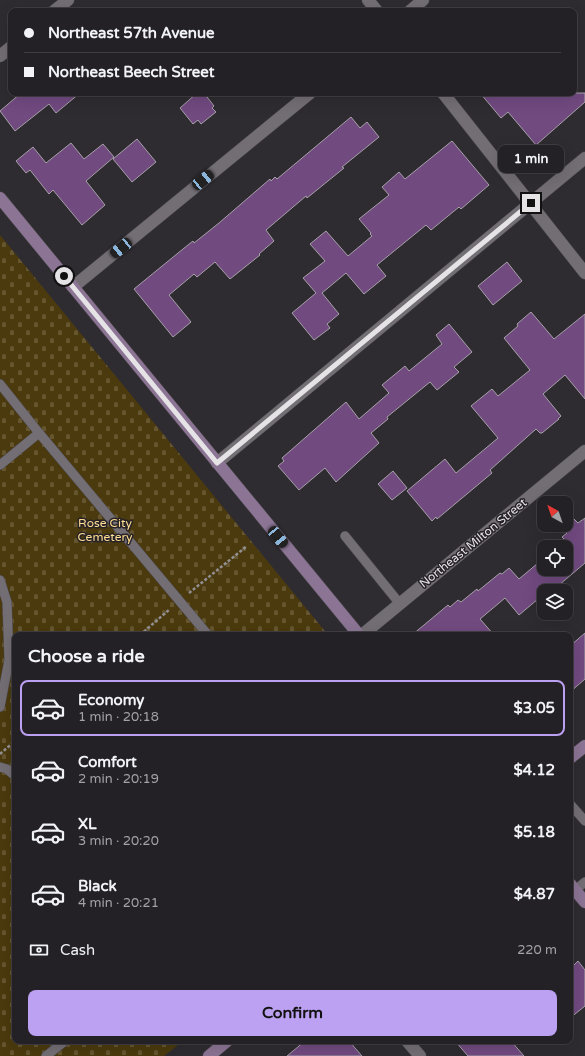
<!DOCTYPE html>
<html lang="en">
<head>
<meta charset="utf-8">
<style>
  body { margin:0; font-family:"Varela Round",sans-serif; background:#2b292d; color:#f1f3f6; height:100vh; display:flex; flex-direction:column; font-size:15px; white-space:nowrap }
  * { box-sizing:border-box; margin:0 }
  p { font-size:13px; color:#a3a3a7 }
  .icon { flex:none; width:22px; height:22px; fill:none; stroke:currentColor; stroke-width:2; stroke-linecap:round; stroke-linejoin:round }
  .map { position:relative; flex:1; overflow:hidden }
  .side { position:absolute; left:12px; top:632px; width:561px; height:412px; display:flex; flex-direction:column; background:#232125; border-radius:8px; box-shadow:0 4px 16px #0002,0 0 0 1px #403e42 }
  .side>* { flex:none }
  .banner { position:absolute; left:8px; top:8px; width:569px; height:88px; border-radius:8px; box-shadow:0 4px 16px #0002,0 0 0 1px #403e42; display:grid; align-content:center; height:88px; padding:0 16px; background:#232125 }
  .needle { width:26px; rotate:320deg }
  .tools { position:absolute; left:537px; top:496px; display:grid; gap:8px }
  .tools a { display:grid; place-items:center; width:36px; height:36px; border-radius:8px; background:#232125; box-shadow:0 4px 16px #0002,0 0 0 1px #403e42; font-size:20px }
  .end { position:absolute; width:18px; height:18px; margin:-9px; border:5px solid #e6e3e7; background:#111; box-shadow:0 0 0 2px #111 }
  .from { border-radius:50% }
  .bubble { position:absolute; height:28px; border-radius:8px; background:#232125; box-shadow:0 4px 16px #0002,0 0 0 1px #403e42; font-size:13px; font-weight:800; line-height:28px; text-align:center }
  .car { position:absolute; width:12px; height:24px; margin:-12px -6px; border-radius:5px; box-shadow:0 0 3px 1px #0007; background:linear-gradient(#222 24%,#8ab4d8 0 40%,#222 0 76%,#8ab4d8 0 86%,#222 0) }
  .banner b { display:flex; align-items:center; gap:14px; height:38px; font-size:15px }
  .banner b+b { border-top:1px solid #403e42 }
  .banner i { width:10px; height:10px; background:#f1f3f6 }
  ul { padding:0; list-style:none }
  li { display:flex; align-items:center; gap:12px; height:56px; margin:0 8px 6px; padding:0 8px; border:2px solid transparent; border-radius:8px }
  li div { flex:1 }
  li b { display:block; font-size:15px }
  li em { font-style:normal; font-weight:800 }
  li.active { border-color:#bca0f2 }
  li>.icon { width:36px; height:36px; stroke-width:1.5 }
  h2 { padding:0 16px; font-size:18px; line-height:48px }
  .pay { display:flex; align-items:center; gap:10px; height:44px; padding:0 16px; font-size:15px }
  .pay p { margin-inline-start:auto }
  .action { display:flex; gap:8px; margin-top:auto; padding:8px 16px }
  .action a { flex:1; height:46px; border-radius:8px; background:#bca0f2; color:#111; font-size:16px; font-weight:800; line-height:46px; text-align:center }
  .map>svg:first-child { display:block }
  .cemetery { fill:url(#cemetery-stones) }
  .building { fill:#714a80; stroke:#a6a1a8 }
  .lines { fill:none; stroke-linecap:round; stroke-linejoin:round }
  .lane-casing { stroke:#4d4a4f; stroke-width:10 }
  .street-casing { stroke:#4d4a4f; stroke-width:13 }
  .secondary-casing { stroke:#4d4a4f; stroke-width:13 }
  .path { stroke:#939094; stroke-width:2.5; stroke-dasharray:3 2; stroke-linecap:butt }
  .lane { stroke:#736e74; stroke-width:9 }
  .street { stroke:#736e74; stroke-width:12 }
  .secondary { stroke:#8b7494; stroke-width:12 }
  .route { stroke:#e6e3e7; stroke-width:5 }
  .labels { text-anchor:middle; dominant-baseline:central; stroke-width:3; stroke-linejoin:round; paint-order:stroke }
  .park-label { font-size:12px; fill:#ffde93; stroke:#262227 }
  .street-label { font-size:12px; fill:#e6e3e7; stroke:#262227 }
</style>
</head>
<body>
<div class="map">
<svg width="585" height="1056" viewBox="0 0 585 1056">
  <defs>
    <pattern id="cemetery-stones" width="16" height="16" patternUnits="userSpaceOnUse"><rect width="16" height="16" fill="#4b3a0d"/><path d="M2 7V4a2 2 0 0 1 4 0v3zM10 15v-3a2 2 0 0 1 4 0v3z" fill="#655630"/></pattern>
  </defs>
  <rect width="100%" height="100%" fill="#2f2c31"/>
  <path class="cemetery" d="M0,235L328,635H15V1041H183L164,1056H0Z"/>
  <path class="building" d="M21,93H80L56,113L49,104L15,131L0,111Z
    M197,93H204L214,106L212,108L216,112L201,124L198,120L193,124L180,108Z
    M480,93H585V102L536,145L508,112L501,118Z
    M351,117L360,128L367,122L379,137L342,167L344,168L307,198L306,196L266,230L274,241L259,254L260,255L230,279L215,262L197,277L194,274L169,295L191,322L173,337L134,289L183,249L193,241L194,243L219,223L270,179L271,181L275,177L277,179Z
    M137,139L156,162L132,182L113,159Z
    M452,141L489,185L461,209L459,207L431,230L426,225L377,265L386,276L364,294L346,273L322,293L339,314L327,324L330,328L314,340L292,313L316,293L303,278L325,261L310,244L326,231L348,256L372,236L370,234L371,233L359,219L389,195L382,187L399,172L405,179Z
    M71,143L84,159L103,144L114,157L86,181L105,205L82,225L53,190L49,194L30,170L26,173L16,161L33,147L46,163Z
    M507,262L522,281L493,305L478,286Z
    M531,312L554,339L585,314V399L565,375L543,394L561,416L558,419H559L542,433H540L536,429L490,470L492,473L437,519L436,517L432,521L407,491L445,459L456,473L498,438L471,406L492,389L498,396L530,370L504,338L518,326L517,324Z
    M449,324L472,352L454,367L459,372L437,390L430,382L387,417L388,419L371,433L379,443L336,482L325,468L299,490L278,466L284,461L282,458L346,402L359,419L389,393L382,385L405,366L409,371L442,344L436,335Z
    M393,471L407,488L392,500L378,484Z
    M585,518V563L552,591H544V594L519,615L505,598L480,619L494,635H412L448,605L450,607L458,600L461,602L477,589L478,591L500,573L502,574L509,568L519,579L544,558V569H566V547H556L565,540L562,537L567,533L563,528L574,519L578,523Z
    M585,633V679L570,692V646Z
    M578,961L585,970V1006L570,1018V969Z
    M305,1041H349L362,1056H287Z
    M455,1041H511L524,1056H468Z"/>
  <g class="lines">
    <defs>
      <path id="lane" d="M0,384L39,433L208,635
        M0,465L39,433
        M345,536L400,604
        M0,580L7,602L9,660L0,707
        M0,767L7,769L15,776
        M570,804L585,821
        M575,890L585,882
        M46,1056L65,1041"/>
      <path id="street" d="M368,0L377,11
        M54,11L68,0
        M410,11L423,0
        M0,56L11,47
        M443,93L585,273
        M73,287L310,93
        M217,463L585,158
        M362,635L585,451
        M407,1041L420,1056"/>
      <path id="secondary" d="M0,198L359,635
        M570,758L585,746
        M570,884L585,902
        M209,1056L227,1041"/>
    </defs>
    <use href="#lane" class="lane-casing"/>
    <use href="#street" class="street-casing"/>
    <use href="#secondary" class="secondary-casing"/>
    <path class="path" d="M189,593L247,546
      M140,635L170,609
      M0,754L15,741"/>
    <use href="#lane" class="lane"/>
    <use href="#street" class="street"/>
    <use href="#secondary" class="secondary"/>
  </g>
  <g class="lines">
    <path class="route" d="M64,276L217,463L531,203"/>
  </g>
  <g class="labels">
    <g class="park-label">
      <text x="105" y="523">Rose City<tspan x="105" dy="14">Cemetery</tspan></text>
    </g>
    <g class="street-label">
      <text transform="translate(473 543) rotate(-39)">Northeast Milton Street</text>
    </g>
  </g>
</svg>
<div class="tools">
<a><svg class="needle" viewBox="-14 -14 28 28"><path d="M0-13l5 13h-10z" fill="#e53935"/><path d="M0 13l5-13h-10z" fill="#a3a3a7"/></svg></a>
<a><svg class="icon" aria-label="locate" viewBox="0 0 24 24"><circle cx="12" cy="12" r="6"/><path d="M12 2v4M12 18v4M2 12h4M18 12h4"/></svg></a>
<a><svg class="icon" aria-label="layers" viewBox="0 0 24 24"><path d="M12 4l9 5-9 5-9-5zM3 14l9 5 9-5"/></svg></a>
</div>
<i class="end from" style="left:64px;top:276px"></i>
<i class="end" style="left:531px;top:203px"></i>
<div class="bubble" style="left:498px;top:145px;width:66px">1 min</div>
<i class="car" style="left:203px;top:180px;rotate:51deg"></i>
<i class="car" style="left:121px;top:248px;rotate:231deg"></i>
<i class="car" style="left:278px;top:537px;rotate:141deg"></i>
<div class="banner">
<b><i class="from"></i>Northeast 57th Avenue</b>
<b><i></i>Northeast Beech Street</b>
</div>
<section class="side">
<h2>Choose a ride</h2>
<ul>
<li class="active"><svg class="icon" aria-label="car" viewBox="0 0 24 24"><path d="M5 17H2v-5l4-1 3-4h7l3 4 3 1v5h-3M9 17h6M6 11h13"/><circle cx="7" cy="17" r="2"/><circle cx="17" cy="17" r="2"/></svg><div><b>Economy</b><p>1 min · 20:18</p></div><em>$3.05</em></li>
<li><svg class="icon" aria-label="car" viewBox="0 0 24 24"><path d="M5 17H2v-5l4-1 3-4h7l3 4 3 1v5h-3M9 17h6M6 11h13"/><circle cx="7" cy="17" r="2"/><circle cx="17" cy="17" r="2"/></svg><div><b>Comfort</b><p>2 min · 20:19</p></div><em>$4.12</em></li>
<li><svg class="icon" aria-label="car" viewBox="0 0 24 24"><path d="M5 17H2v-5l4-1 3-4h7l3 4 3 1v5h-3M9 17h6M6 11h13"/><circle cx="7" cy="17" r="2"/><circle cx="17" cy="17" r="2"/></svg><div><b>XL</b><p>3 min · 20:20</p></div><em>$5.18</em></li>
<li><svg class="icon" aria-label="car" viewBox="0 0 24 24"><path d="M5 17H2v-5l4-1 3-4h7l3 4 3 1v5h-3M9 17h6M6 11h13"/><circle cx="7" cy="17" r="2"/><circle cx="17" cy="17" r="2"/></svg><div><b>Black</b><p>4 min · 20:21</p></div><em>$4.87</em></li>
</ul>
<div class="pay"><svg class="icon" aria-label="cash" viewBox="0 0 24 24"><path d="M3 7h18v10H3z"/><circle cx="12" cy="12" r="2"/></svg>Cash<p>220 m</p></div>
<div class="action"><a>Confirm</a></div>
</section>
</div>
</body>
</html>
